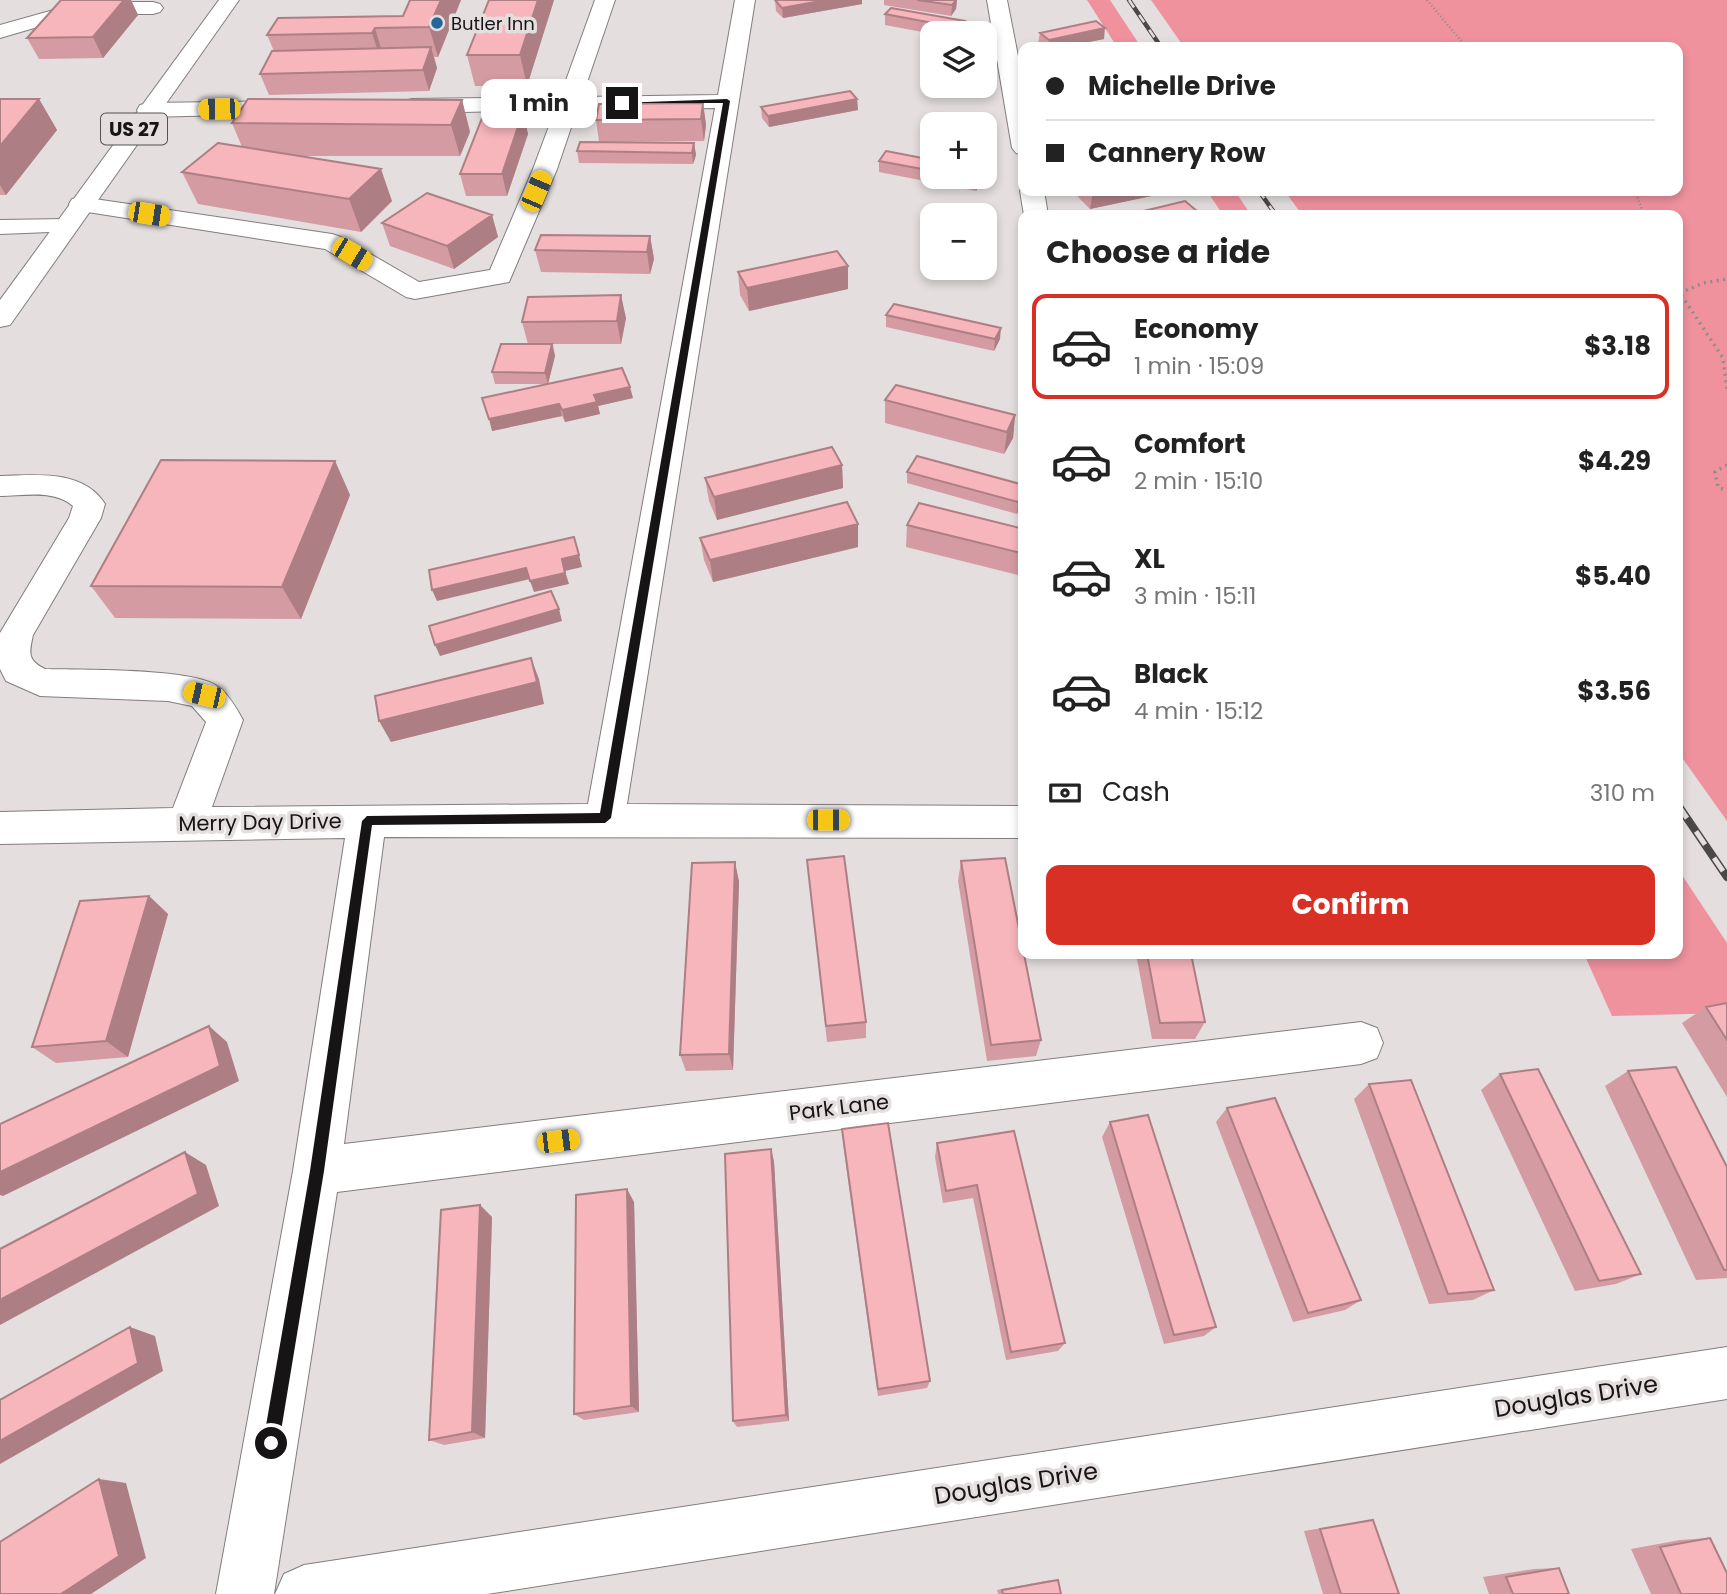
<!DOCTYPE html>
<html lang="en">
<head>
<meta charset="utf-8">
<style>
  body { margin:0; font-family:Poppins,sans-serif; background:#f6f6f6; color:#222; height:100vh; display:flex; flex-direction:column; font-size:26px; white-space:nowrap }
  * { box-sizing:border-box; margin:0 }
  p { font-size:23px; color:#767676 }
  .icon { flex:none; width:38px; height:38px; fill:none; stroke:currentColor; stroke-width:2; stroke-linecap:round; stroke-linejoin:round }
  .map { position:relative; flex:1; overflow:hidden }
  .details { position:absolute; left:1018px; top:210px; width:665px; height:749px; display:flex; flex-direction:column; background:#fff; border-radius:14px; box-shadow:0 4px 10px #0003 }
  .details>* { flex:none }
  .top-card { position:absolute; left:1018px; top:42px; width:665px; height:154px; border-radius:14px; box-shadow:0 4px 10px #0003; display:grid; align-content:center; height:154px; padding:0 28px; background:#fff }
  .controls { position:absolute; left:920px; top:21px; display:grid; gap:14px }
  .controls a { display:grid; place-items:center; width:77px; height:77px; border-radius:14px; background:#fff; box-shadow:0 4px 10px #0003; font-size:35px }
  .end { position:absolute; width:32px; height:32px; margin:-16px; border:9px solid #161414; background:#fff; box-shadow:0 0 0 4px #fff }
  .from { border-radius:50% }
  .bubble { position:absolute; height:49px; border-radius:14px; background:#fff; box-shadow:0 4px 10px #0003; font-size:23px; font-weight:700; line-height:49px; text-align:center }
  .car { position:absolute; width:21px; height:42px; margin:-21px -10px; border-radius:9px; box-shadow:0 0 5px 2px #0007; background:linear-gradient(#f5c518 24%,#345 0 40%,#f5c518 0 76%,#345 0 86%,#f5c518 0) }
  .top-card b { display:flex; align-items:center; gap:24px; height:66px; font-size:26px }
  .top-card b+b { border-top:2px solid #e0e0e0 }
  .top-card i { width:18px; height:18px; background:#222 }
  ul { padding:0; list-style:none }
  li { display:flex; align-items:center; gap:21px; height:105px; margin:0 14px 10px; padding:0 14px; border:4px solid transparent; border-radius:14px }
  li div { flex:1 }
  li b { display:block; font-size:26px }
  li em { font-style:normal; font-weight:700 }
  li.on { border-color:#d93025 }
  li>.icon { width:63px; height:63px; stroke-width:1.5 }
  h2 { padding:0 28px; font-size:32px; line-height:84px }
  .pay { display:flex; align-items:center; gap:18px; height:77px; padding:0 28px; font-size:26px }
  .pay p { margin-inline-start:auto }
  .action { display:flex; gap:14px; margin-top:auto; padding:14px 28px }
  .action a { flex:1; height:80px; border-radius:14px; background:#d93025; color:#fff; font-size:28px; font-weight:700; line-height:80px; text-align:center }
  .map>svg:first-child { display:block }
  .green { fill:#ef929e }
  .lines { fill:none; stroke-linecap:round; stroke-linejoin:round }
  .minor-casing { stroke:#827d7e; stroke-width:2 }
  .highway-casing { stroke:#827d7e; stroke-width:2 }
  .path-far1 { stroke:#908c8c; stroke-width:2.5; stroke-dasharray:1 2.5; stroke-linecap:butt }
  .path { stroke:#908c8c; stroke-width:3.5; stroke-dasharray:2 4.5; stroke-linecap:butt }
  .minor { fill:#fff; fill-rule:evenodd }
  .highway { fill:#fff; fill-rule:evenodd }
  .rail-far1-casing { stroke:#4b4848; stroke-width:4.5 }
  .rail-casing { stroke:#4b4848; stroke-width:8 }
  .rail-far1 { stroke:#e4dede; stroke-width:2.5; stroke-dasharray:9; stroke-linecap:butt }
  .rail { stroke:#e4dede; stroke-width:5; stroke-dasharray:16; stroke-linecap:butt }
  .wall { fill:#d49ca2 }
  .shaded-wall { fill:#ad7f84 }
  .building { fill:#f7b5bc; stroke:#ad7f84; stroke-width:2 }
  .route { fill:#161414 }
  .poi-dot { fill:#25659b; stroke:#e4dede; stroke-width:2.5 }
  .labels { text-anchor:middle; dominant-baseline:central; stroke-width:7; stroke-linejoin:round; paint-order:stroke }
  .far-poi-label { font-size:18px; fill:#161414; stroke:#e4dede; text-anchor:start }
  .shield { fill:#e4dede; stroke:#545151; stroke-width:2 }
  .shield-label { font-size:19px; font-weight:bold; fill:#161414 }
  .street-label { font-size:21px; fill:#161414; stroke:#e4dede }
  .near-street-label { font-size:24px; fill:#161414; stroke:#e4dede }
</style>
</head>
<body>
<div class="map">
<svg width="1727" height="1594" viewBox="0 0 1727 1594">
  <rect width="100%" height="100%" fill="#e4dede"/>
  <path class="green" d="M1087,0H1110L1141,47H1117Z
    M1151,0H1727V821L1678,752V215H1302L1285,191H1678V47H1184Z
    M1207,191H1235L1251,215H1223Z
    M1678,869L1727,943V1013L1612,1016L1584,954H1678Z"/>
  <g class="lines">
    <defs>
      <path id="minor" d="M595,0H615L582,97L718,95L735,0H755L627,804L1024,806V838L384,837L344,1144L1361,1022L1377,1028L1383,1043L1377,1058L1361,1064L337,1192L274,1594H216L293,1171L345,838L0,844V812L173,808L206,722L192,706L168,701L40,696L6,681L0,669V633L69,518L73,506C53,489 24,496 0,496V476C36,475 83,469 105,504L101,518L33,635C29,653 27,660 45,669C79,670 192,668 217,686C228,693 237,709 243,720L212,807L588,804L715,108L577,110L557,169L509,282L415,299L406,297L325,249L81,211L72,209L69,204L72,199L81,197L332,234L341,237L419,282L490,270L533,169L555,110L412,113L404,111L401,106L404,101L412,99L560,97Z
        M987,0H1007L1024,87V155L1016,153L1012,148Z
        M82,2H153L160,4L163,8L160,12L153,14H82L0,38V25Z
        M292,101L300,103L303,108L300,113L148,117L140,115L137,110L140,105L148,103Z
        M1023,186L1024,191H1044L1048,215H1024L1020,191Z
        M66,219L75,221L78,226L75,231L0,234V220Z
        M1727,1347V1399L487,1594H275L284,1574L304,1565Z"/>
      <path id="highway" d="M219,0H239L10,325L0,327V300Z"/>
    </defs>
    <use href="#minor" class="minor-casing"/>
    <use href="#highway" class="highway-casing"/>
    <path class="path-far1" d="M1427,0L1462,42L1470,47
      M1635,191L1644,215"/>
    <path class="path" d="M1678,290L1723,358L1727,389
      M1680,293L1703,283L1727,279
      M1727,465L1715,472L1718,487L1727,491"/>
    <use href="#minor" class="minor"/>
    <use href="#highway" class="highway"/>
    <defs>
      <path id="rail-far1" d="M1129,0L1161,47
        M1259,191L1276,215"/>
      <path id="rail" d="M1678,805L1727,877"/>
    </defs>
    <use href="#rail-far1" class="rail-far1-casing"/>
    <use href="#rail" class="rail-casing"/>
    <use href="#rail-far1" class="rail-far1"/>
    <use href="#rail" class="rail"/>
  </g>
  <path class="wall" d="M61,0H131L138,15L103,58L39,59L27,38Z
    M461,0L438,57H434L437,68L429,91L269,95L260,74L274,51L267,35L403,16Z
    M554,0L527,86H475L467,55Z
    M775,0H862V4L783,18L776,11Z
    M884,0H957L956,9L951,16L884,5Z
    M885,14L965,21L964,32L963,33L933,34L885,25Z
    M1040,33L1104,39L1063,47H1043L1038,43Z
    M0,99H39L57,130L6,195H0Z
    M857,99L858,110L769,127L762,118L761,107Z
    M462,100L470,132L460,156H295L392,201L361,232L198,204L182,172L242,147L232,123Z
    M703,103L706,125L704,141L599,142L596,120Z
    M523,112L528,134L507,196H466L460,174Z
    M694,143L696,155L693,164L579,163L577,151Z
    M933,160V177H983L982,181L976,191L879,172V161Z
    M1079,191H1175L1090,209L1078,197Z
    M492,215L498,237L454,269L390,246L382,223Z
    M650,236L654,259L650,274L541,272L535,250Z
    M738,272L848,289L749,311L740,295Z
    M886,315L1000,339L994,351L886,327Z
    M626,318L621,344H553L555,356L548,384L633,398L598,406L600,414L565,422L562,416L492,431L544,384H495L492,372L528,344L522,322Z
    M885,400L1015,415L1013,438L1004,454L885,423Z
    M335,461L350,495L301,619L115,618L91,586Z
    M842,465L843,488L717,520L709,501L705,478Z
    M907,472L1024,485V499L1017,514L907,483Z
    M907,525L1024,529V560L1018,575L906,547Z
    M700,538L858,547L713,582L704,560Z
    M807,860L866,1022V1038L827,1042Z
    M961,861L1041,1040L1036,1056L987,1061L958,881Z
    M735,862L739,882L733,1070L686,1071L680,1055Z
    M149,896L168,914L128,1057L56,1063L32,1047Z
    M1136,954H1191L1205,1022L1195,1039H1152Z
    M1727,1003V1097L1682,1023L1706,1007Z
    M1628,1071L1727,1167V1278L1696,1280L1605,1086Z
    M1500,1074L1641,1274L1616,1284L1575,1291L1481,1090Z
    M1369,1084L1494,1290L1473,1300L1429,1304L1354,1099Z
    M1227,1108L1361,1300L1345,1310L1293,1322L1216,1122Z
    M1110,1122L1216,1327L1204,1336L1164,1344L1102,1137Z
    M842,1129L930,1381L927,1388L878,1396L843,1143Z
    M1014,1131L1065,1343L1058,1351L1006,1360L973,1198L943,1203L935,1157L937,1143Z
    M771,1149L774,1162L789,1421L737,1427L733,1421Z
    M634,1202L639,1412L584,1420L574,1414Z
    M480,1205L492,1217L485,1438L444,1445L429,1440Z
    M1373,1520L1399,1594H1323L1304,1531Z
    M1710,1538L1727,1594H1651L1631,1549L1680,1540Z
    M1559,1568L1569,1594H1489L1483,1577L1534,1569Z
    M1051,1580H1058L1061,1594H998L997,1590Z"/>
  <path class="shaded-wall" d="M124,0H131L138,15L103,58L93,37Z
    M441,0H461L438,57L429,27Z
    M538,0H554L527,86L520,55Z
    M826,0H862V4L783,18L782,8Z
    M956,0H957L956,9L951,16L952,5Z
    M965,21L964,32L963,33H959V28Z
    M375,28L384,58L382,64L372,33Z
    M1105,28L1104,39L1063,47H1048L1049,40Z
    M431,47L437,68L429,91L423,70Z
    M39,99L57,130L6,195L0,185V146Z
    M857,99L858,110L769,127L768,116Z
    M462,100L470,132L460,156L451,125Z
    M703,103L706,125L704,141L701,119Z
    M523,112L528,134L507,196L502,174Z
    M694,143L696,155L693,164L692,153Z
    M381,169L392,201L361,232L349,199Z
    M978,177H983L982,181L976,191L977,179Z
    M1093,191H1175L1090,209Z
    M1197,211L1196,215H1182Z
    M492,215L498,237L454,269L447,246Z
    M650,236L654,259L650,274L647,252Z
    M848,266V289L749,311L747,288Z
    M621,295L626,318L621,344L617,321Z
    M1001,328L1000,339L994,351L995,339Z
    M552,344L555,356L548,384L545,373Z
    M630,387L633,398L598,406L600,414L565,422L562,410L594,395Z
    M559,404L562,416L492,431L489,419Z
    M1015,415L1013,438L1004,454L1007,432Z
    M335,461L350,495L301,619L282,587Z
    M842,465L843,488L717,520L714,497Z
    M1024,491V499L1017,514L1018,502Z
    M858,524V547L713,582L710,560Z
    M1024,546V560L1018,575L1021,553Z
    M579,555L582,567L565,571L569,584L534,592L530,581L562,559Z
    M526,568L530,579L437,601L432,590Z
    M559,609L562,621L440,656L435,645Z
    M531,658L539,679L544,704L391,742L379,721Z
    M735,862L739,882L733,1070L729,1054Z
    M149,896L168,914L128,1057L106,1041Z
    M209,1026L227,1042L239,1081L3,1196L0,1195V1172Z
    M771,1149L774,1162L789,1421L786,1415Z
    M185,1152L206,1165L219,1206L0,1325V1300Z
    M627,1189L634,1202L639,1412L631,1406Z
    M480,1205L492,1217L485,1438L472,1432Z
    M130,1327L155,1336L163,1371L0,1464V1441Z
    M99,1479L126,1483L146,1558L91,1594H61Z"/>
  <path class="building" d="M61,0H124L93,37L27,38Z
    M410,0H441L429,27L375,28L372,33L267,35L278,18L403,16Z
    M489,0H538L520,55H467Z
    M775,0H826L782,8Z
    M917,0H956L952,5Z
    M891,8L965,21L959,28L885,14Z
    M1096,21L1105,28L1049,40L1040,33Z
    M431,47L423,70L260,74L272,51Z
    M850,91L857,99L768,116L761,107Z
    M0,99H39L0,146Z
    M248,99L462,100L451,125L232,123Z
    M703,103L701,119L596,120L599,104Z
    M523,112L502,174H460L484,113Z
    M580,142L694,143L692,153L577,151Z
    M218,143L381,169L349,199L182,172Z
    M886,151L933,160V171L879,161Z
    M963,177H978L977,179Z
    M427,193L492,215L447,246L382,223Z
    M1185,201L1197,211L1182,215H1127Z
    M541,235L650,236L647,252L535,250Z
    M837,251L848,266L747,288L738,272Z
    M621,295L617,321L522,322L528,297Z
    M894,304L1001,328L995,339L886,315Z
    M501,344H552L545,373L492,372Z
    M622,368L630,387L594,395L597,402L562,410L559,404L489,419L482,398Z
    M896,385L1015,415L1007,432L885,400Z
    M832,447L842,465L714,497L705,478Z
    M917,456L1024,485V491L1018,502L907,472Z
    M161,460L335,461L282,587L91,586Z
    M847,502L858,524L710,560L700,538Z
    M919,503L1024,529V546L1021,553L907,525Z
    M574,537L579,555L562,559L565,573L530,581L526,568L432,590L429,570Z
    M551,591L559,609L435,645L429,626Z
    M531,658L537,682L379,721L375,696Z
    M844,856L866,1022L826,1026L807,860Z
    M1005,858L1041,1040L991,1045L961,861Z
    M735,862L729,1054L680,1055L692,863Z
    M149,896L106,1041L32,1047L80,901Z
    M1147,954H1191L1205,1022L1160,1023Z
    M1727,1003V1040L1706,1007Z
    M209,1026L220,1066L0,1172V1124Z
    M1676,1067L1727,1167V1270H1724L1628,1071Z
    M1538,1069L1641,1274L1599,1281L1500,1074Z
    M1411,1080L1494,1290L1448,1294L1369,1084Z
    M1275,1098L1361,1300L1308,1313L1227,1108Z
    M1148,1115L1216,1327L1174,1335L1110,1122Z
    M888,1123L930,1381L878,1389L842,1129Z
    M1014,1131L1065,1343L1011,1352L977,1185L946,1191L937,1143Z
    M771,1149L786,1415L733,1421L725,1154Z
    M185,1152L198,1194L0,1300V1249Z
    M627,1189L631,1406L574,1414L576,1195Z
    M480,1205L472,1432L429,1440L441,1210Z
    M130,1327L138,1363L0,1441V1400Z
    M99,1479L119,1556L61,1594H0V1542Z
    M1373,1520L1399,1594H1341L1320,1529Z
    M1710,1538L1727,1573V1594H1681L1660,1547Z
    M1559,1568L1569,1594H1513L1506,1577Z
    M1058,1580L1061,1594H1003L1002,1590Z"/>
  <path class="route" d="M727,99L730,101L611,818L605,823L372,825L324,1171L279,1443L277,1448L271,1451L265,1448L263,1443L310,1171L362,821L367,816L600,813L723,103H619Z"/>
  <circle class="poi-dot" cx="437" cy="23" r="7"/>
  <g class="labels">
    <g class="far-poi-label">
      <text x="451" y="23">Butler Inn</text>
    </g>
    <rect class="shield" x="101" y="113.5" width="66" height="31" rx="5"/>
    <g class="shield-label">
      <text x="134" y="129">US 27</text>
    </g>
    <g class="street-label">
      <text transform="translate(260 822) rotate(-1)">Merry Day Drive</text>
      <text transform="translate(839 1107) rotate(-7)">Park Lane</text>
    </g>
    <g class="near-street-label">
      <text transform="translate(1576 1396) rotate(-9)">Douglas Drive</text>
      <text transform="translate(1016 1483) rotate(-9)">Douglas Drive</text>
    </g>
  </g>
</svg>
<div class="controls">
<a><svg class="icon" aria-label="layers" viewBox="0 0 24 24"><path d="M12 4l9 5-9 5-9-5zM3 14l9 5 9-5"/></svg></a>
<a>+</a>
<a>−</a>
</div>
<i class="end from" style="left:271px;top:1443px"></i>
<i class="end" style="left:622px;top:103px"></i>
<div class="bubble" style="left:481px;top:79px;width:116px">1 min</div>
<i class="car" style="left:219px;top:109px;rotate:269deg"></i>
<i class="car" style="left:536px;top:191px;rotate:23deg"></i>
<i class="car" style="left:149px;top:214px;rotate:99deg"></i>
<i class="car" style="left:352px;top:254px;rotate:121deg"></i>
<i class="car" style="left:204px;top:695px;rotate:283deg"></i>
<i class="car" style="left:828px;top:820px;rotate:90deg"></i>
<i class="car" style="left:558px;top:1141px;rotate:83deg"></i>
<div class="top-card">
<b><i class="from"></i>Michelle Drive</b>
<b><i></i>Cannery Row</b>
</div>
<section class="details">
<h2>Choose a ride</h2>
<ul>
<li class="on"><svg class="icon" aria-label="car" viewBox="0 0 24 24"><path d="M5 17H2v-5l4-1 3-4h7l3 4 3 1v5h-3M9 17h6M6 11h13"/><circle cx="7" cy="17" r="2"/><circle cx="17" cy="17" r="2"/></svg><div><b>Economy</b><p>1 min · 15:09</p></div><em>$3.18</em></li>
<li><svg class="icon" aria-label="car" viewBox="0 0 24 24"><path d="M5 17H2v-5l4-1 3-4h7l3 4 3 1v5h-3M9 17h6M6 11h13"/><circle cx="7" cy="17" r="2"/><circle cx="17" cy="17" r="2"/></svg><div><b>Comfort</b><p>2 min · 15:10</p></div><em>$4.29</em></li>
<li><svg class="icon" aria-label="car" viewBox="0 0 24 24"><path d="M5 17H2v-5l4-1 3-4h7l3 4 3 1v5h-3M9 17h6M6 11h13"/><circle cx="7" cy="17" r="2"/><circle cx="17" cy="17" r="2"/></svg><div><b>XL</b><p>3 min · 15:11</p></div><em>$5.40</em></li>
<li><svg class="icon" aria-label="car" viewBox="0 0 24 24"><path d="M5 17H2v-5l4-1 3-4h7l3 4 3 1v5h-3M9 17h6M6 11h13"/><circle cx="7" cy="17" r="2"/><circle cx="17" cy="17" r="2"/></svg><div><b>Black</b><p>4 min · 15:12</p></div><em>$3.56</em></li>
</ul>
<div class="pay"><svg class="icon" aria-label="cash" viewBox="0 0 24 24"><path d="M3 7h18v10H3z"/><circle cx="12" cy="12" r="2"/></svg>Cash<p>310 m</p></div>
<div class="action"><a>Confirm</a></div>
</section>
</div>
</body>
</html>
